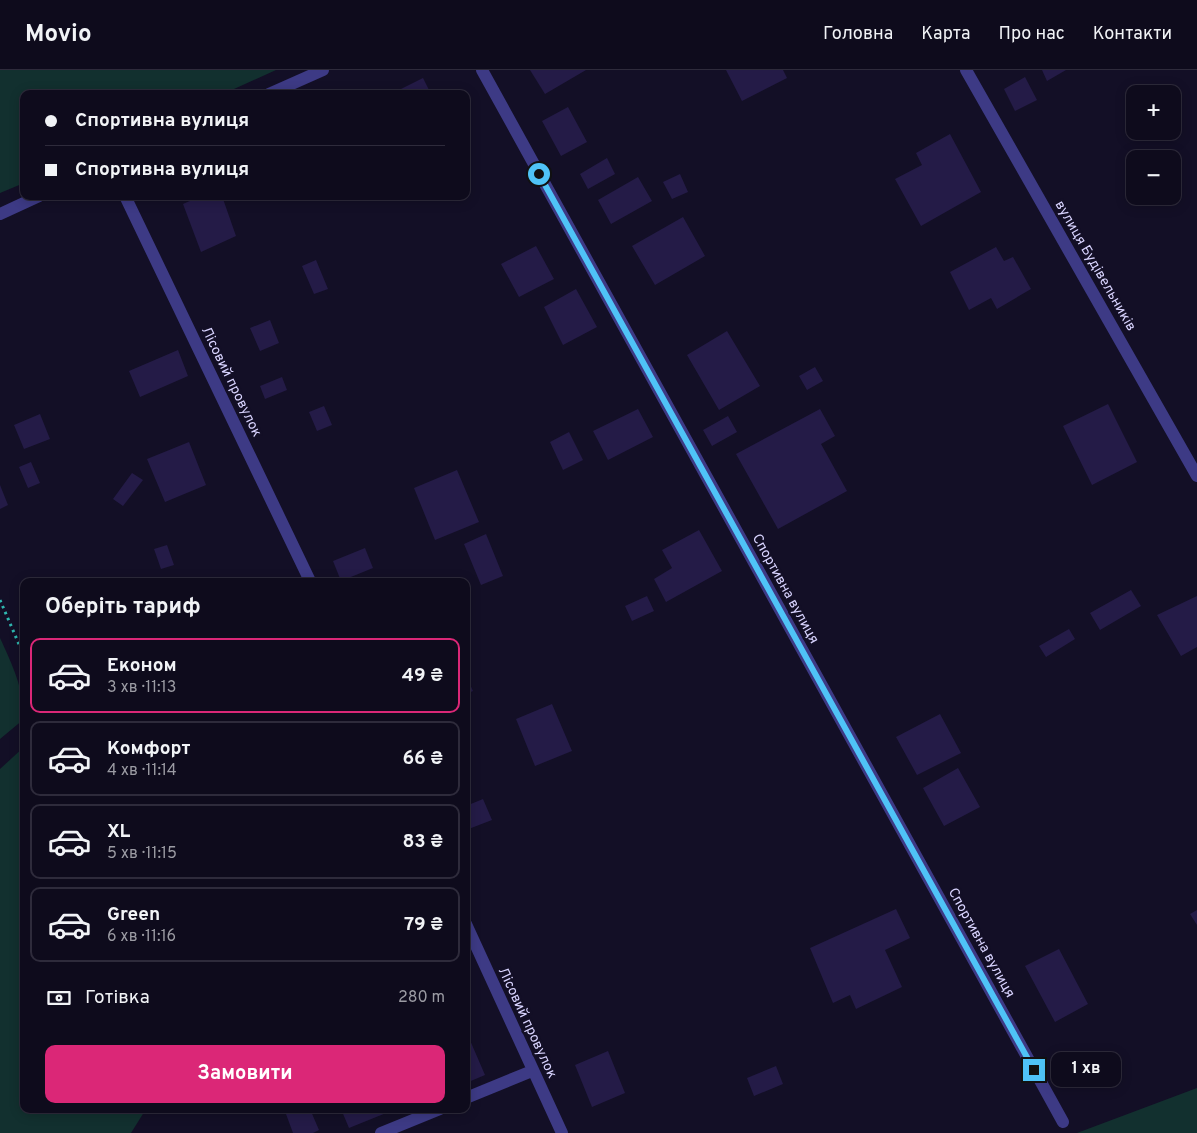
<!DOCTYPE html>
<html lang="uk">
<head>
<meta charset="utf-8">
<style>
  body { margin:0; font-family:Overpass,sans-serif; background:#171425; color:#f1f3f6; height:100vh; display:flex; flex-direction:column; font-size:19px; white-space:nowrap }
  * { box-sizing:border-box; margin:0 }
  p { font-size:16px; color:#9b9ba3 }
  .icon { flex:none; width:28px; height:28px; fill:none; stroke:currentColor; stroke-width:2; stroke-linecap:round; stroke-linejoin:round }
  .map { position:relative; flex:1; overflow:hidden }
  .drawer { position:absolute; left:20px; top:508px; width:450px; height:535px; display:flex; flex-direction:column; background:#0e0b1c; border-radius:10px; box-shadow:0 2px 12px #0003,0 0 0 1px #2e2b3b }
  .drawer>* { flex:none }
  .guide { position:absolute; left:20px; top:20px; width:450px; height:110px; border-radius:10px; box-shadow:0 2px 12px #0003,0 0 0 1px #2e2b3b; display:grid; align-content:center; height:110px; padding:0 25px; background:#0e0b1c }
  .buttons { position:absolute; left:1126px; top:15px; display:grid; gap:10px }
  .buttons a { display:grid; place-items:center; width:55px; height:55px; border-radius:10px; background:#0e0b1c; box-shadow:0 2px 12px #0003,0 0 0 1px #2e2b3b; font-size:25px }
  .end { position:absolute; width:22px; height:22px; margin:-11px; border:6px solid #4fc3f7; background:#111; box-shadow:0 0 0 2px #111 }
  .from { border-radius:50% }
  .bubble { position:absolute; height:35px; border-radius:10px; background:#0e0b1c; box-shadow:0 2px 12px #0003,0 0 0 1px #2e2b3b; font-size:16px; font-weight:700; line-height:35px; text-align:center }
  .guide b { display:flex; align-items:center; gap:18px; height:48px; font-size:19px }
  .guide b+b { border-top:1px solid #2e2b3b }
  .guide i { width:12px; height:12px; background:#f1f3f6 }
  ul { padding:0; list-style:none }
  li { display:flex; align-items:center; gap:15px; height:75px; margin:0 10px 8px; padding:0 15px; border:2px solid #2e2b3b; border-radius:10px }
  li div { flex:1 }
  li b { display:block; font-size:19px }
  li em { font-style:normal; font-weight:700 }
  li.current { border-color:#db2777 }
  li>.icon { width:45px; height:45px; stroke-width:1.5 }
  h2 { padding:0 25px; font-size:22px; line-height:60px }
  .pay { display:flex; align-items:center; gap:12px; height:55px; padding:0 25px; font-size:19px }
  .pay p { margin-inline-start:auto }
  .action { display:flex; gap:10px; margin-top:auto; padding:10px 25px }
  .action a { flex:1; height:58px; border-radius:10px; background:#db2777; color:#fff; font-size:20px; font-weight:700; line-height:58px; text-align:center }
  header { display:flex; align-items:center; gap:30px; box-sizing:border-box; height:70px; padding:0 25px; background:#0e0b1c; border-bottom:1px solid #2e2b3b }
  header strong { font-size:24px }
  nav { display:flex; gap:28px; margin-inline-start:auto; font-size:18px }
  .map>svg:first-child { display:block }
  .green { fill:#12302f }
  .building { fill:#241b47 }
  .lines { fill:none; stroke-linecap:round; stroke-linejoin:round }
  .path { stroke:#2fb8b0; stroke-width:3; stroke-dasharray:2.5 4; stroke-linecap:butt }
  .street { stroke:#3d3a85; stroke-width:12 }
  .route { stroke:#4fc3f7; stroke-width:6 }
  .labels { text-anchor:middle; dominant-baseline:central; stroke-width:5; stroke-linejoin:round; paint-order:stroke }
  .street-label { font-size:14px; fill:#d9d4ff; stroke:#130f26 }
</style>
</head>
<body>
<header>
<strong>Movio</strong>
<nav><a>Головна</a><a>Карта</a><a>Про нас</a><a>Контакти</a></nav>
</header>
<div class="map">
<svg width="1197" height="1063" viewBox="0 0 1197 1063">
  <rect width="100%" height="100%" fill="#130f26"/>
  <path class="green" d="M0,0H276L223,24H24V113L0,123Z
    M0,568C12,594 24,619 24,649L0,669Z
    M24,677V1039H146L131,1063H0V699Z
    M1197,1018V1063H1077Z"/>
  <path class="building" d="M530,0H586L545,24Z
    M726,0H783L787,8L742,31Z
    M1042,0H1066L1047,11Z
    M1025,7L1037,30L1015,41L1004,19Z
    M423,8L431,24H391Z
    M568,37L587,72L561,86L542,51Z
    M950,64L981,122L921,156L895,109L922,95L916,83Z
    M607,88L615,104L588,119L580,104Z
    M680,104L688,122L672,129L663,112Z
    M638,107L652,131L611,154L598,130Z
    M201,126H222L236,166L201,182L183,134Z
    M683,147L705,186L655,215L632,176Z
    M536,176L554,209L519,227L501,194Z
    M996,177L1004,191L1013,187L1031,219L997,239L991,228L969,240L950,202Z
    M316,190L328,219L314,224L302,196Z
    M576,219L597,257L563,275L544,237Z
    M270,250L279,273L260,281L250,258Z
    M727,261L760,316L719,340L687,285Z
    M178,280L188,306L140,327L129,301Z
    M815,297L823,311L807,320L799,306Z
    M282,307L287,320L265,329L260,316Z
    M1108,334L1137,392L1092,415L1063,356Z
    M324,336L332,355L317,361L309,342Z
    M638,339L653,367L608,390L593,361Z
    M820,339L835,366L821,374L847,421L778,459L736,384Z
    M40,344L50,369L24,379L14,355Z
    M728,346L737,362L712,376L703,360Z
    M569,362L583,390L563,400L550,372Z
    M189,372L206,415L165,432L147,389Z
    M31,392L40,413L28,418L19,397Z
    M457,400L479,452L435,470L414,418Z
    M132,403L143,410L123,436L113,429Z
    M0,415L8,435L0,439Z
    M699,460L722,501L666,532L654,509L672,498L662,480Z
    M486,464L503,506L481,515L464,474Z
    M167,475L174,495L161,499L154,479Z
    M365,478L373,498L341,511L333,491Z
    M1131,520L1141,536L1100,560L1090,543Z
    M647,526L654,541L632,551L625,536Z
    M1197,526V577L1181,586L1157,545Z
    M1069,559L1075,569L1046,587L1039,576Z
    M466,606L473,621L466,624Z
    M552,634L572,681L535,696L516,649Z
    M940,644L961,683L917,705L896,667Z
    M958,698L980,737L944,756L923,718Z
    M483,729L492,750L466,760V736Z
    M896,839L910,868L885,880L902,917L856,939L850,925L833,933L810,878Z
    M1197,840V855L1190,844Z
    M1059,879L1088,934L1055,952L1025,896Z
    M466,961L485,1005L466,1013Z
    M608,981L625,1023L592,1037L575,995Z
    M776,996L783,1014L754,1026L747,1008Z
    M299,1039H310L319,1060L313,1063H293L286,1044Z
    M341,1039H396L349,1058Z"/>
  <g class="lines">
    <path class="path" d="M0,530L24,586"/>
    <path class="street" d="M482,0L1063,1052
      M966,0L1197,406
      M269,24L323,0
      M125,126L310,511
      M0,144L39,126
      M466,854L562,1063
      M466,1028L532,1001
      M381,1063L440,1039"/>
  </g>
  <g class="lines">
    <path class="route" d="M539,104L1034,1000"/>
  </g>
  <g class="labels">
    <g class="street-label">
      <text transform="translate(1095 196) rotate(60)">вулиця Будівельників</text>
      <text transform="translate(231 312) rotate(64)">Лісовий провулок</text>
      <text transform="translate(785 519) rotate(61)">Спортивна вулиця</text>
      <text transform="translate(981 873) rotate(61)">Спортивна вулиця</text>
      <text transform="translate(527 953) rotate(65)">Лісовий провулок</text>
    </g>
  </g>
</svg>
<div class="buttons">
<a>+</a>
<a>−</a>
</div>
<i class="end from" style="left:539px;top:104px"></i>
<i class="end" style="left:1034px;top:1000px"></i>
<div class="bubble" style="left:1051px;top:982px;width:70px">1 хв</div>
<div class="guide">
<b><i class="from"></i>Спортивна вулиця</b>
<b><i></i>Спортивна вулиця</b>
</div>
<section class="drawer">
<h2>Оберіть тариф</h2>
<ul>
<li class="current"><svg class="icon" aria-label="car" viewBox="0 0 24 24"><path d="M5 17H2v-5l4-1 3-4h7l3 4 3 1v5h-3M9 17h6M6 11h13"/><circle cx="7" cy="17" r="2"/><circle cx="17" cy="17" r="2"/></svg><div><b>Економ</b><p>3 хв · 11:13</p></div><em>49 ₴</em></li>
<li><svg class="icon" aria-label="car" viewBox="0 0 24 24"><path d="M5 17H2v-5l4-1 3-4h7l3 4 3 1v5h-3M9 17h6M6 11h13"/><circle cx="7" cy="17" r="2"/><circle cx="17" cy="17" r="2"/></svg><div><b>Комфорт</b><p>4 хв · 11:14</p></div><em>66 ₴</em></li>
<li><svg class="icon" aria-label="car" viewBox="0 0 24 24"><path d="M5 17H2v-5l4-1 3-4h7l3 4 3 1v5h-3M9 17h6M6 11h13"/><circle cx="7" cy="17" r="2"/><circle cx="17" cy="17" r="2"/></svg><div><b>XL</b><p>5 хв · 11:15</p></div><em>83 ₴</em></li>
<li><svg class="icon" aria-label="car" viewBox="0 0 24 24"><path d="M5 17H2v-5l4-1 3-4h7l3 4 3 1v5h-3M9 17h6M6 11h13"/><circle cx="7" cy="17" r="2"/><circle cx="17" cy="17" r="2"/></svg><div><b>Green</b><p>6 хв · 11:16</p></div><em>79 ₴</em></li>
</ul>
<div class="pay"><svg class="icon" aria-label="cash" viewBox="0 0 24 24"><path d="M3 7h18v10H3z"/><circle cx="12" cy="12" r="2"/></svg>Готівка<p>280 m</p></div>
<div class="action"><a>Замовити</a></div>
</section>
</div>
</body>
</html>
